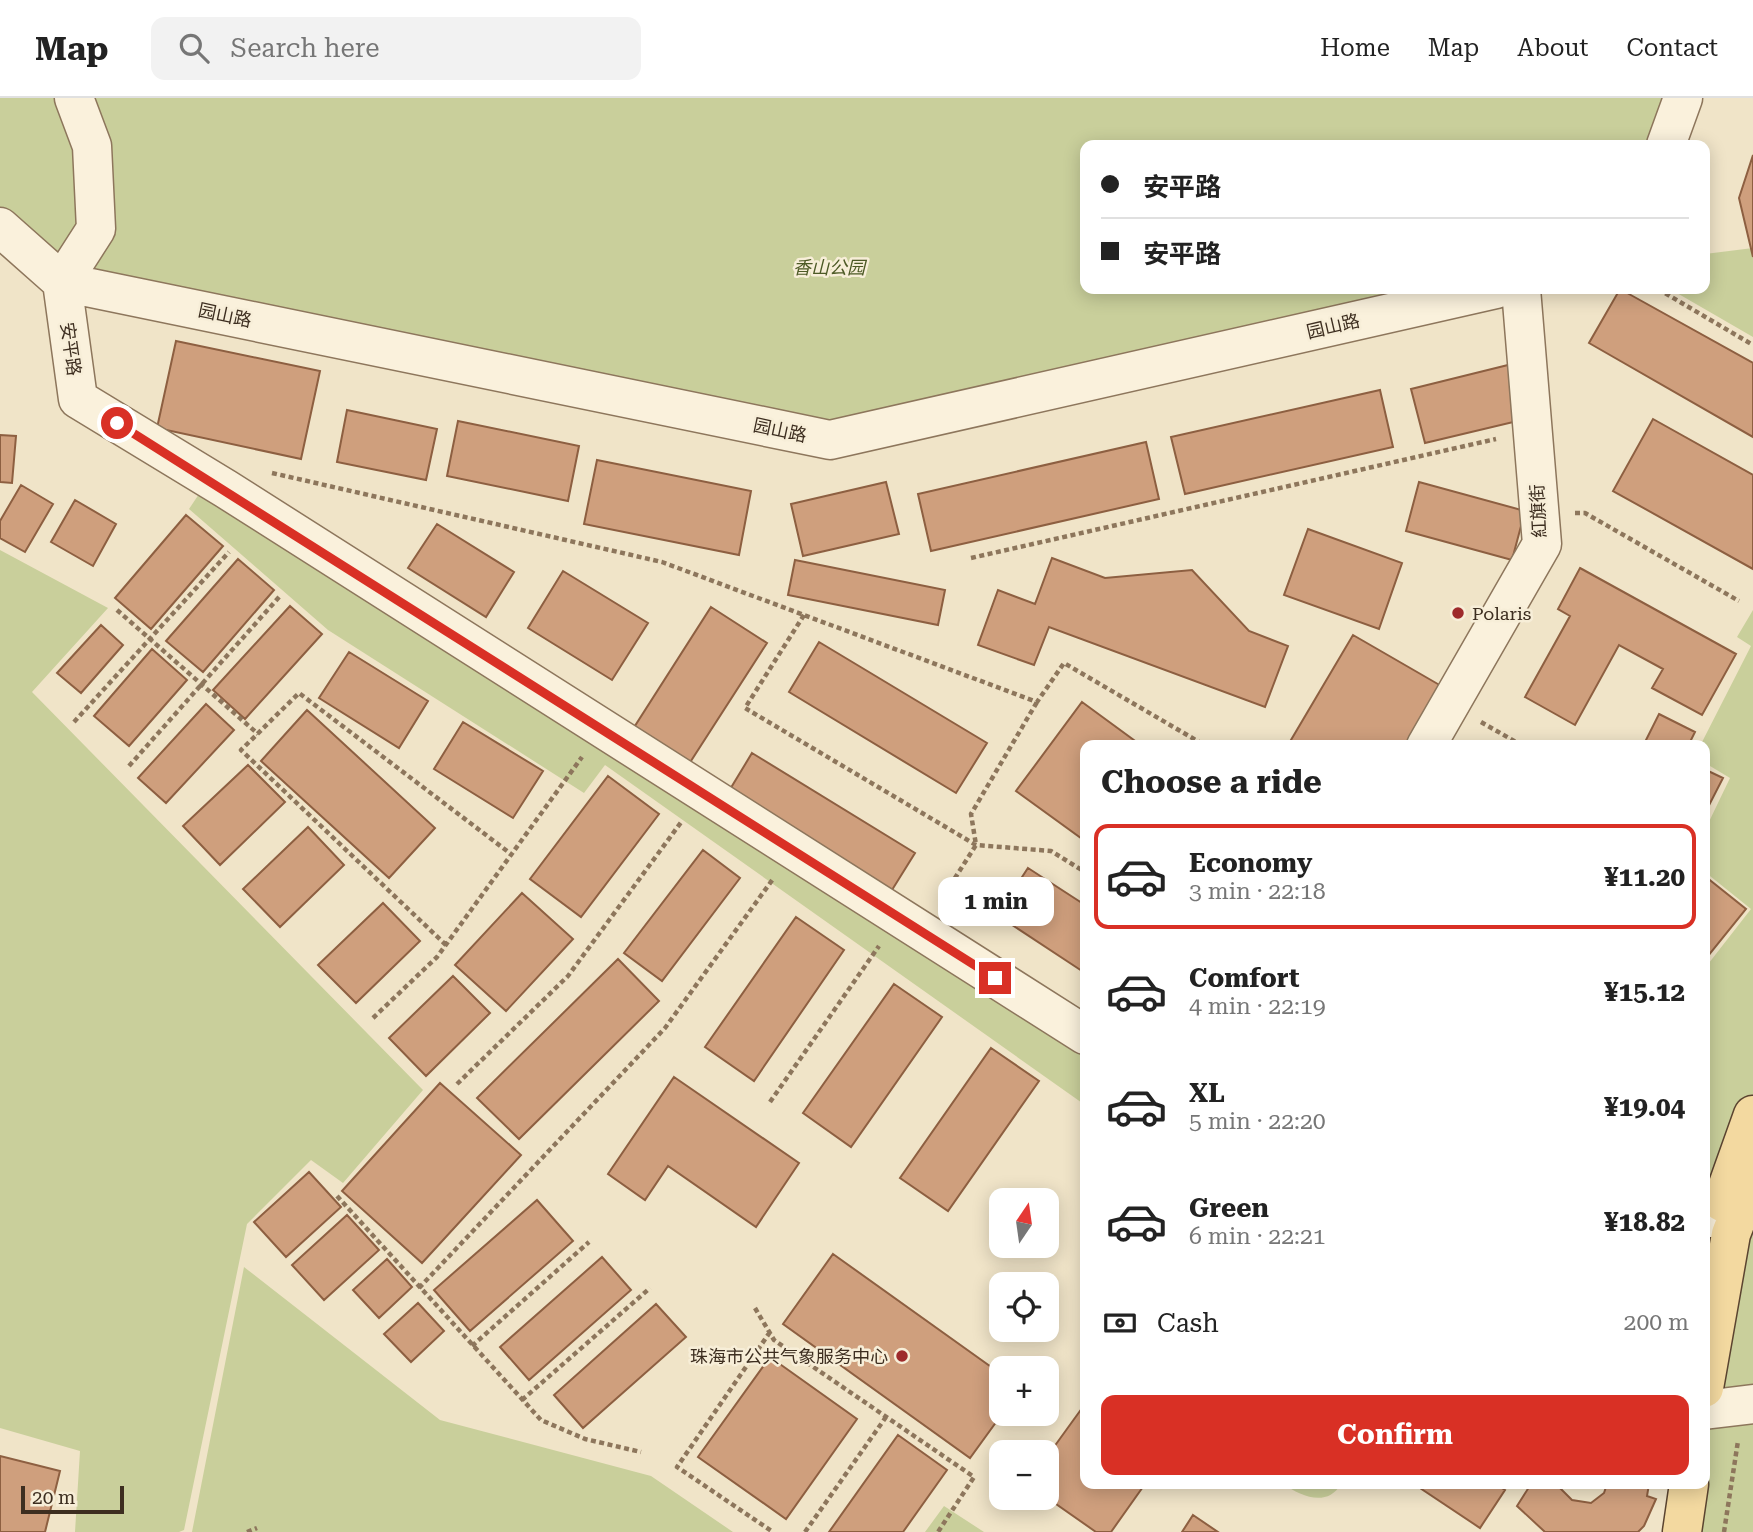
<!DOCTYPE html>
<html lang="en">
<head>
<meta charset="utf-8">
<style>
  body { margin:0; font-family:"Roboto Serif","Noto Sans SC",serif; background:#f2f2f2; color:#222; height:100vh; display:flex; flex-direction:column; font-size:26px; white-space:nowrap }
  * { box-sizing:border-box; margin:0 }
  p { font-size:23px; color:#767676 }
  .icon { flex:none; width:38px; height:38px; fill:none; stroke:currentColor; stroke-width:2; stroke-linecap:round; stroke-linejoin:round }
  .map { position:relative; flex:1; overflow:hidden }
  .panel { position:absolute; left:1080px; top:642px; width:630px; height:749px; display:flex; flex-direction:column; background:#fff; border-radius:14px; box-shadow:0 4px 18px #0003 }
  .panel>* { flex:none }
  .guide { position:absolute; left:1080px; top:42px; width:630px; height:154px; border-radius:14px; box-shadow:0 4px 18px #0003; display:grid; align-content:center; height:154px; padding:0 21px; background:#fff }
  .needle { width:46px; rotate:13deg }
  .controls { position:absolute; left:989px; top:1090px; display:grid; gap:14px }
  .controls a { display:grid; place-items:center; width:70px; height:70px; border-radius:14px; background:#fff; box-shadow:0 4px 18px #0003; font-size:35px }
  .scale { position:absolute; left:21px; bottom:18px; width:103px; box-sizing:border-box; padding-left:7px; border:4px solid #3d2e20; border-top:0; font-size:19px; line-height:24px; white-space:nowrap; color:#3d2e20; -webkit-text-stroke:5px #f7eed8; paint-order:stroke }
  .end { position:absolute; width:32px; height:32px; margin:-16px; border:9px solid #d93025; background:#fff; box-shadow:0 0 0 4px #fff }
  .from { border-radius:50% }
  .bubble { position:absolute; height:49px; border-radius:14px; background:#fff; box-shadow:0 4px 18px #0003; font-size:23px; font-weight:700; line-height:49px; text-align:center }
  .guide b { display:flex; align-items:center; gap:24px; height:66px; font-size:26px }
  .guide b+b { border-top:2px solid #e0e0e0 }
  .guide i { width:18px; height:18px; background:#222 }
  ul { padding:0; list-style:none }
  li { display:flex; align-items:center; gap:21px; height:105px; margin:0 14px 10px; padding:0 7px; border:4px solid transparent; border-radius:14px }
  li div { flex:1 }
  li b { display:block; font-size:26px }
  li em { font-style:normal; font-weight:700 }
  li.selected { border-color:#d93025 }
  li>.icon { width:63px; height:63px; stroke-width:1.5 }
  h2 { padding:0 21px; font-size:32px; line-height:84px }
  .pay { display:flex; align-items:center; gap:18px; height:77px; padding:0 21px; font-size:26px }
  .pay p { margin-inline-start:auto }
  .action { display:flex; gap:14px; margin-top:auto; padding:14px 21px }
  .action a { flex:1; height:80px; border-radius:14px; background:#d93025; color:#fff; font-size:28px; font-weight:700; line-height:80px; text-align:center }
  header { display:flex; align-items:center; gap:42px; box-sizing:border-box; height:98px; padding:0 35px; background:#fff; border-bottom:2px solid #e0e0e0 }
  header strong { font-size:33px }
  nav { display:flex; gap:38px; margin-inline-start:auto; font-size:24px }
  .search { width:490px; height:63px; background:#f2f2f2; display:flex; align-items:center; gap:18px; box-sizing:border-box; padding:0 24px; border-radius:14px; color:#767676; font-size:26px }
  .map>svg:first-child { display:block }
  .green { fill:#c9cf9b }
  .building { fill:#cf9f7d; stroke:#8d5f41; stroke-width:2 }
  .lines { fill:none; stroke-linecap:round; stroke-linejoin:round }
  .minor-casing { stroke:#8d765c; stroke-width:41 }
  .major-casing { stroke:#5b4430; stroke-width:41 }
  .path { stroke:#8d765c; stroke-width:4.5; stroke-dasharray:5 3.5; stroke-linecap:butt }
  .minor { stroke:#faf1dc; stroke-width:38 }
  .major { stroke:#f3d9a0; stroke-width:38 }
  .route { stroke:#d93025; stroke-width:9 }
  .poi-dot { fill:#9e2a2b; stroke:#f7eed8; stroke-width:2.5 }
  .labels { text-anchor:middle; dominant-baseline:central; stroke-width:5; stroke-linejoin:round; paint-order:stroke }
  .park-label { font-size:18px; font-style:italic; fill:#4d5a26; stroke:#f7eed8 }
  .street-label { font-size:18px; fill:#3d2e20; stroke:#f7eed8 }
  .poi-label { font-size:18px; fill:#3d2e20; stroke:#f7eed8; text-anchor:start }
</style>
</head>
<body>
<header>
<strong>Map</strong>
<div class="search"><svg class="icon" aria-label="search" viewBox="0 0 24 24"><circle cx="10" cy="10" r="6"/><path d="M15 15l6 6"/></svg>Search here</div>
<nav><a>Home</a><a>Map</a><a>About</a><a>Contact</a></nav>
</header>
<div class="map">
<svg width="1753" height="1434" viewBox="0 0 1753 1434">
  <rect width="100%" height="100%" fill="#f0e4c8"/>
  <path class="green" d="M0,0H1681L1664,47H1085V191H1485L831,341L65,179L0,124Z
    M1753,150V239L1670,191H1704L1705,156Z
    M205,387L1085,943V1007L605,667L584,695L328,532L189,411Z
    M0,452L108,510L32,594L423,992L343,1085L311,1062L247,1126L184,1432L179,1434H75L80,1353L0,1330Z
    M1753,512V1002L1704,1114L1705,870L1751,811L1705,774V732L1730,680L1705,665L1704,648H1700L1751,548L1737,539Z
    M1753,1110V1434H1692L1704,1386L1705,1356L1740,1140Z
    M244,1169L440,1322L651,1378L733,1434H192Z
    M1283,1386H1341C1327,1410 1301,1398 1283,1386Z
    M944,1408L984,1434H925Z"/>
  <path class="building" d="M1753,57V159L1739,100Z
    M1620,191L1753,265V339L1589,245Z
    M176,243L320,273L301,361L157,330Z
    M1512,266L1526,321L1425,345L1411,291Z
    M1380,292L1393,349L1185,396L1171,339Z
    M347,312L437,331L426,382L337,364Z
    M1653,321L1753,377V471L1613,393Z
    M458,323L579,348L568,403L447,378Z
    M0,337L16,338L12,385L0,384Z
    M1146,344L1159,401L931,453L918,396Z
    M597,362L751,393L739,457L584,426Z
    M886,384L899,436L803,458L791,406Z
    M1419,384L1525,413L1512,462L1406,433Z
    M21,387L53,406L25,454L0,440V423Z
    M75,402L116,426L93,468L51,444Z
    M186,417L223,448L151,531L115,500Z
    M437,426L514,474L486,519L408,470Z
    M1308,431L1402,465L1379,531L1284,497Z
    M1052,460L1105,480L1192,472L1249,533L1288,548L1265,609L1049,529L1034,567L978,547L998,492L1035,506Z
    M238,461L274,492L203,574L166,543Z
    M795,462L945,492L938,527L788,497Z
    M1580,470L1736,556L1702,617L1652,590L1663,571L1619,547L1575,627L1525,599L1570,518L1558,511Z
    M563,473L648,525L612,582L528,530Z
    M290,508L322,536L245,621L213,592Z
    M711,509L767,545L689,666L633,631Z
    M101,527L123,547L81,595L57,575Z
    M1353,537L1443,589L1409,648H1301L1291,642Z
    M819,544L987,645L956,695L789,594Z
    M152,551L187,582L129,648L94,618Z
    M349,554L428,603L399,650L319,600Z
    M1082,604L1142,648H1085V743L1016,693Z
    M206,606L234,632L166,705L138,680Z
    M307,612L435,730L389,780L261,663Z
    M1659,616L1695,634L1688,648H1643Z
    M463,624L543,673L513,720L434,671Z
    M752,655L915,755L892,792L729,693Z
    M248,667L285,704L220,767L183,728Z
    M1704,671L1723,680L1704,717Z
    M608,678L659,716L581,819L530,781Z
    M308,729L344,767L280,829L243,791Z
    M703,752L740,780L662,883L624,855Z
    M1028,770L1085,807V875L997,817Z
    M1706,779L1746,811L1704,863V781Z
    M522,795L573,841L506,913L455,867Z
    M383,805L420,843L356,905L318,867Z
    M796,819L844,852L754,983L705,949Z
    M618,861L659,903L519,1041L477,1000Z
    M453,878L490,915L426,978L389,940Z
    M894,886L942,919L851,1049L803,1015Z
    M991,950L1039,983L948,1113L900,1080Z
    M674,979L799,1065L756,1129L668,1068L645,1102L608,1076Z
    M440,985L521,1057L422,1165L342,1093Z
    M309,1074L341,1109L286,1159L254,1124Z
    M537,1102L573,1143L470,1233L434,1192Z
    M347,1117L379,1152L324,1202L292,1167Z
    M833,1156L1001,1276L1002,1316L970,1360L783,1226Z
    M602,1159L631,1192L529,1282L500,1249Z
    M387,1161L412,1189L379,1220L353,1192Z
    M418,1205L444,1233L411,1264L384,1236Z
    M656,1206L686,1239L583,1330L554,1297Z
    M770,1259L857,1321L786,1421L698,1359Z
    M1085,1306V1386H1145L1111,1434H1096L1046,1399V1360Z
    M898,1337L947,1372L903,1434H829Z
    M0,1358L60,1373L45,1434H0Z
    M1414,1386H1495L1505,1392L1480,1430Z
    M1531,1386H1556L1572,1402L1591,1405L1604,1395L1607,1386H1649L1647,1398L1656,1401L1644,1428L1638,1434H1545L1517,1408Z
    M1193,1417L1218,1434H1182Z"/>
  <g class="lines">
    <defs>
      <path id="minor" d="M1666,47L1683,0
        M0,129L62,184L78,301L226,391L1085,937
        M62,184L830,342L1496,191
        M62,184L96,131L92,48L74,0
        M1426,648L1542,446L1521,191
        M1704,1120H1716
        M1704,1312L1753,1306"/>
      <path id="major" d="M1722,1104L1753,1017
        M1704,1290L1731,1136L1753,1079
        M1682,1434L1689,1386"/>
    </defs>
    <use href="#minor" class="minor-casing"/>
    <use href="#major" class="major-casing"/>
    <path class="path" d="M1658,191L1753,247
      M272,375L662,464L1037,604L1064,565L1206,648
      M1575,415H1585L1739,503
      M971,460L1496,341
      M117,512L258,636
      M804,517L745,610L976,747L1051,753L1085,774
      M74,624L229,454
      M1481,624L1523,648
      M129,668L280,498
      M941,802L976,747L971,716L1037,604
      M446,847L241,652L299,595L511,756
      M373,920L437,859L582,659
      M457,986L568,878L682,723
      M770,1004L879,848
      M337,1098L541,1322L585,1341L641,1354
      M419,1190L665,930L773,781
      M755,1210L774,1242L974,1379L938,1434
      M770,1234L677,1369L773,1434
      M472,1248L589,1144
      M522,1302L650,1190
      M247,1434L257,1430
      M805,1434L886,1319
      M1724,1434L1738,1343"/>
    <use href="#minor" class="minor"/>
    <use href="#major" class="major"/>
  </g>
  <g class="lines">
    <path class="route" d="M117,325L995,880"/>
  </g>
  <g class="poi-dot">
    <circle cx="1458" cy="515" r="7"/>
    <circle cx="902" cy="1258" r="7"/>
  </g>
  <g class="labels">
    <g class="park-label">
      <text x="829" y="169">香山公园</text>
    </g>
    <g class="street-label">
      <text transform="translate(225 217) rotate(12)">园山路</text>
      <text transform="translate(1333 228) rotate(-13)">园山路</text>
      <text transform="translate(71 251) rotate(82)">安平路</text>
      <text transform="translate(780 332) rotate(12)">园山路</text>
      <text transform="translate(1538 413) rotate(-93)">紅旗街</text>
    </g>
    <g class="poi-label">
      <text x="1472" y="515">Polaris</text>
      <text x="888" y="1258" text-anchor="end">珠海市公共气象服务中心</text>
    </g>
  </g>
</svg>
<div class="controls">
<a><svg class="needle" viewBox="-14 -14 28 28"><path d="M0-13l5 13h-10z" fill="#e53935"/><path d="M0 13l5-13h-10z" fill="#767676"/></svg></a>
<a><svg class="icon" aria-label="locate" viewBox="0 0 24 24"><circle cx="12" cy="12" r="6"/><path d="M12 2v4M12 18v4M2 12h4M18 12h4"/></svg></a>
<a>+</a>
<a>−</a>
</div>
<div class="scale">20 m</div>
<i class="end from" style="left:117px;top:325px"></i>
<i class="end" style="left:995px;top:880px"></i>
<div class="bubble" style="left:938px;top:779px;width:116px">1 min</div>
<div class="guide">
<b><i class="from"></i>安平路</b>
<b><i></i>安平路</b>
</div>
<section class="panel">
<h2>Choose a ride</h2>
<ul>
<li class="selected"><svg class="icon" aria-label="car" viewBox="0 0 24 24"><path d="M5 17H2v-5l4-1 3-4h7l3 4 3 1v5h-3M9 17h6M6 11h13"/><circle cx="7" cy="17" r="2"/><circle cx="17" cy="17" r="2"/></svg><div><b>Economy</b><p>3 min · 22:18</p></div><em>¥11.20</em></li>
<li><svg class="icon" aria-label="car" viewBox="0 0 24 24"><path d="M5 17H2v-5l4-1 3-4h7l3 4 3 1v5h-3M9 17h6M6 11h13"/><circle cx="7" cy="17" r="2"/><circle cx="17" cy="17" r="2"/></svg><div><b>Comfort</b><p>4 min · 22:19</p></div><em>¥15.12</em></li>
<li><svg class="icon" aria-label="car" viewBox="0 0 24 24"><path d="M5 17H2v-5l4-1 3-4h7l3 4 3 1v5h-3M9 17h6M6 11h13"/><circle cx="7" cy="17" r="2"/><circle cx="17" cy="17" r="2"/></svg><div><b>XL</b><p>5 min · 22:20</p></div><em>¥19.04</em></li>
<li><svg class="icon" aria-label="car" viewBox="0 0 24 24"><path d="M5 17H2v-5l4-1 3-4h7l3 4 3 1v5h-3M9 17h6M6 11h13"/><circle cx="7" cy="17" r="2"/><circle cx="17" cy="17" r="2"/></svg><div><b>Green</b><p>6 min · 22:21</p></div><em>¥18.82</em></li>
</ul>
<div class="pay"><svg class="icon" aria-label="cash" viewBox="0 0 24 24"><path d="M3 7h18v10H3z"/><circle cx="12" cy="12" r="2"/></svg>Cash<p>200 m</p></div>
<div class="action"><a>Confirm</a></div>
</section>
</div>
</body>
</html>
